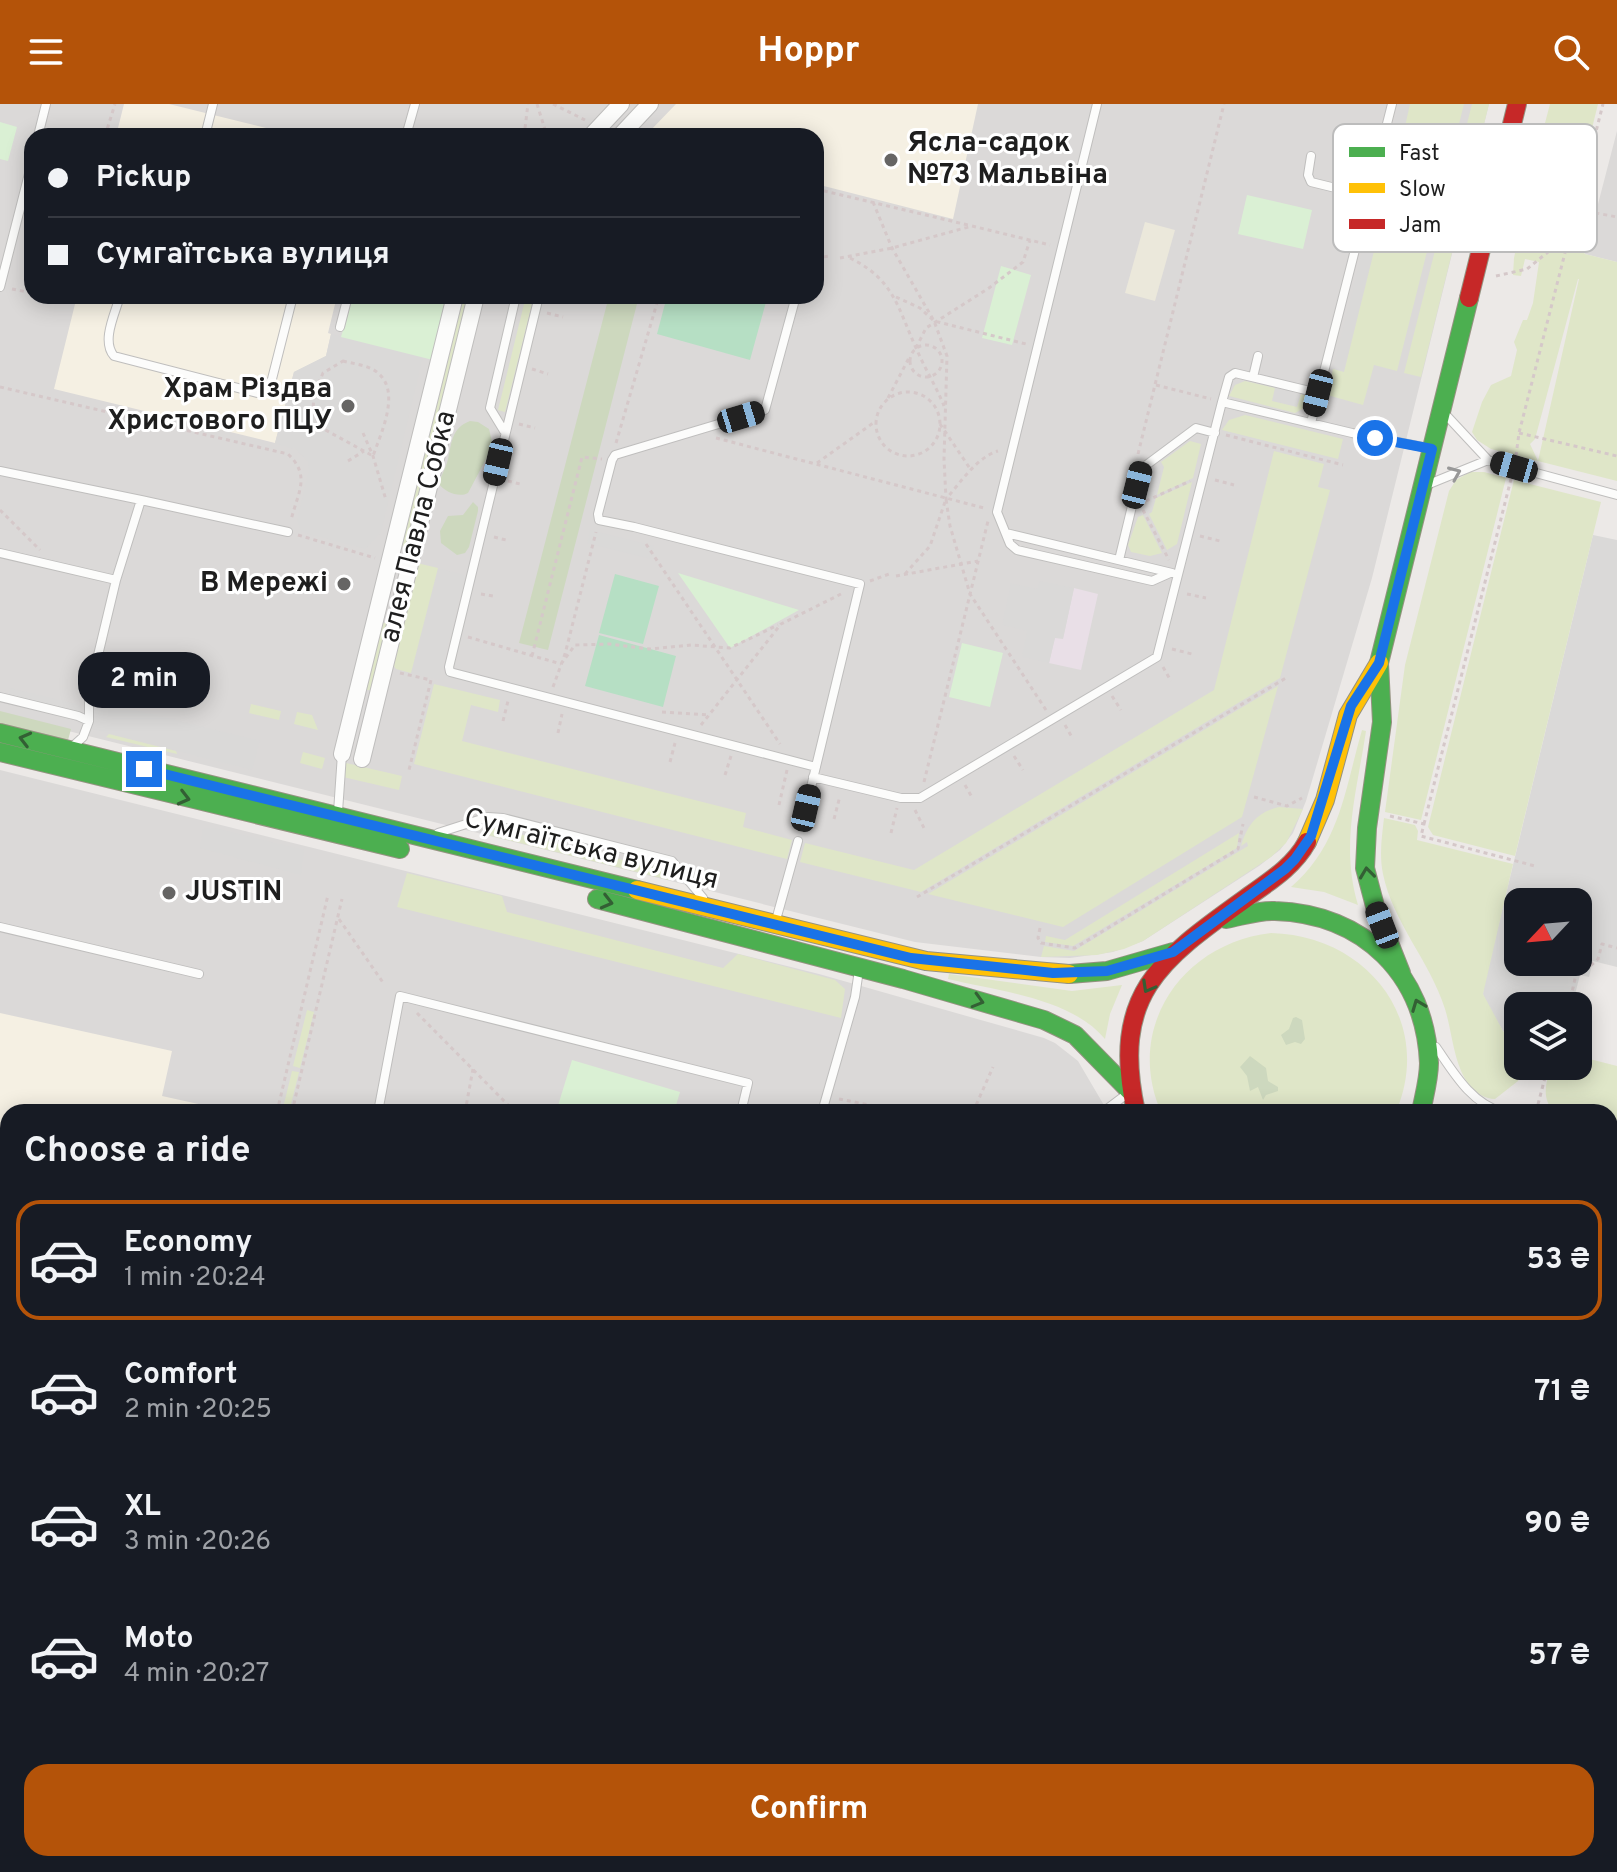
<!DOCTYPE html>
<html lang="en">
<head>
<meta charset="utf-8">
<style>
  body { margin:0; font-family:Overpass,sans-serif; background:#242831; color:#f1f3f6; height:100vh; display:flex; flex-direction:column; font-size:30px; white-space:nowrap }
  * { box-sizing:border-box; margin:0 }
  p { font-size:26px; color:#9ea1a6 }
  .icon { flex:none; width:44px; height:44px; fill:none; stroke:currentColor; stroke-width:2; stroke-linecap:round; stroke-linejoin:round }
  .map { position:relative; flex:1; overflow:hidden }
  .sheet { position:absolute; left:0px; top:1000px; width:1618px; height:768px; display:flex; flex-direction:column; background:#171b24; border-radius:24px 24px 0 0; box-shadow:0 4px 20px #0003 }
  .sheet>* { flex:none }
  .top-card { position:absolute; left:24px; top:24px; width:800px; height:176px; border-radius:24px; box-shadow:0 4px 20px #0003; display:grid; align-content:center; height:176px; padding:0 24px; background:#171b24 }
  .needle { width:52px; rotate:244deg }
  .fabs { position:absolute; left:1504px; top:784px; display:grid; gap:16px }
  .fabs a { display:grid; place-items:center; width:88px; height:88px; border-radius:16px; background:#171b24; box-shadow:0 4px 20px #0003; font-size:40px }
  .end { position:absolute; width:36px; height:36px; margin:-18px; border:10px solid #1a73e8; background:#fff; box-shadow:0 0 0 4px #fff }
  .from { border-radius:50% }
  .bubble { position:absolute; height:56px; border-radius:24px; background:#171b24; box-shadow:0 4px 20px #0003; font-size:26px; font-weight:700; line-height:56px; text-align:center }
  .car { position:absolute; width:24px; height:48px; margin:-24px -12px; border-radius:10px; box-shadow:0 0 6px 2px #0007; background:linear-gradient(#222 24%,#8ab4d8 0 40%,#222 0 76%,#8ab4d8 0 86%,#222 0) }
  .top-card b { display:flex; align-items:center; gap:28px; height:76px; font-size:30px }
  .top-card b+b { border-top:2px solid #363941 }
  .top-card i { width:20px; height:20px; background:#f1f3f6 }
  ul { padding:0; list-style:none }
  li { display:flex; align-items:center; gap:24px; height:120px; margin:0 16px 12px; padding:0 8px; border:4px solid transparent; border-radius:24px }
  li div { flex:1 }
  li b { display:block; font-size:30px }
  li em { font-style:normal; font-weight:700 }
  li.selected { border-color:#b45309 }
  li>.icon { width:72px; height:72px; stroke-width:1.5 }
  h2 { padding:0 24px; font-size:36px; line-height:96px }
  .cta { display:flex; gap:16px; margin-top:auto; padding:16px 24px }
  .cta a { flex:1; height:92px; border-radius:24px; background:#b45309; color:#fff; font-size:32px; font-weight:700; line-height:92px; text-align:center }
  header { display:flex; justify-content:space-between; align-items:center; height:104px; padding:0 24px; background:#b45309; color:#fff; font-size:36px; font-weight:700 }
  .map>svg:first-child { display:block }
  .residential { fill:#dbd9d8; fill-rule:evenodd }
  .industrial { fill:#e9dfe7 }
  .education { fill:#f5f0e3 }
  .religious { fill:#dad9d8; fill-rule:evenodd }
  .farmland { fill:#ebe8db }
  .grass { fill:#dfe6c8; fill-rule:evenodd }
  .forest { fill:#cdd8be }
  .park { fill:#daf0d4 }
  .pitch { fill:#b6dfc4 }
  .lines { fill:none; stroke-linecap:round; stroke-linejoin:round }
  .lane-casing { stroke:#bfbebd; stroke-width:10 }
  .street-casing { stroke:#bfbebd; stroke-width:18 }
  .fast-casing { stroke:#959281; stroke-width:20 }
  .slow-casing { stroke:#959281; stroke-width:20 }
  .jam-casing { stroke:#959281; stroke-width:20 }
  .path { stroke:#d5c8c9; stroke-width:3; stroke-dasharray:4 4; stroke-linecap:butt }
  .lane { stroke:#fcfcfb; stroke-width:8 }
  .street { stroke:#fcfcfb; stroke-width:16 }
  .fast { stroke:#4caf50; stroke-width:18 }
  .slow { stroke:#ffc107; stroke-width:18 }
  .jam { stroke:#c62828; stroke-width:18 }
  .oneway { stroke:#989898 }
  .oneway2 { stroke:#335f34 }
  .route { stroke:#1a73e8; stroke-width:10 }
  .poi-dot { fill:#666564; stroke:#fff; stroke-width:3 }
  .labels { text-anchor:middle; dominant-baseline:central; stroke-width:6; stroke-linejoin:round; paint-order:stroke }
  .poi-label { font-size:28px; font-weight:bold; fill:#1e1e1e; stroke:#fff; text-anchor:start }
  .street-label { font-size:28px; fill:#1e1e1e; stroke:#fff }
  .key { fill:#fff; stroke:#bcbcbc; stroke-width:2 }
  .key-label { font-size:22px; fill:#1e1e1e }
</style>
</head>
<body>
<header><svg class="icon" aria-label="menu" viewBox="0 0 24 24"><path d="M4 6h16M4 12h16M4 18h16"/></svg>Hoppr<svg class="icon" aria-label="search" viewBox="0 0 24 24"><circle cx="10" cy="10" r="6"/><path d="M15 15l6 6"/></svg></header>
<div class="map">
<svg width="1617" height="1768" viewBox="0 0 1617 1768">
  <rect width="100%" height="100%" fill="#ece9e7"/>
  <path class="residential" d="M0,0H1489L1372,474L1306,697L1293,729L1280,746L1259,762L1143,837L1113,848L1070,854L1041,853L915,838L0,610ZM32,32H816V192H32Z
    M1617,27V158L1585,150Z
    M0,666L819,870L1044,934L1055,939L1078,957L1108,1008H8V1760H1052L1050,1768H0Z"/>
  <path class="industrial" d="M1074,484L1098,490L1081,566L1049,559L1055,533L1063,534Z"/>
  <path class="education" d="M124,0H169L298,32H116Z
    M676,0H978L953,115L816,80V32H656L650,27Z
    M77,192H337L328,229L331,230L326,252L294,268L275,339L54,285Z
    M0,909L172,947L162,992L221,1005L220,1008H8V1152L0,1150Z
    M0,1662L8,1664V1760H271L269,1768H0Z
    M519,1760H781L779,1768H517Z"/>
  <path class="religious" d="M1399,0H1410L1404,27L1393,24Z
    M1376,92L1387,94L1344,268L1333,265Z
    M331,230L423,253L381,428L366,445L301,428L297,416L309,366L308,358L294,343L292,345L275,339L294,268L326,252Z
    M1275,284L1301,290L1298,303L1272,297Z
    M1161,358L1164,363L1152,408L1138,413L1150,366Z
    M590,426L654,442L651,455L587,439Z
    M1593,431L1617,436V863L1593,857L1589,873L1580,871L1572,902H1518V937L1503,927L1487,900L1483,890L1484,881ZM1518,798H1578V858H1518Z
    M438,464L465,471L439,576L411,569Z
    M1040,477L1074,484L1063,535L1055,534L1049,559L1022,553L1027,527L1002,521L1011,479L1037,485Z
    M10,584L81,601L78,612L7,595Z
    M94,596L260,637L252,666L88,624Z
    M215,724L304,746L301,771L200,744L203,725Z"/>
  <path class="farmland" d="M1145,118L1175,126L1155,197L1125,189Z"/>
  <path class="grass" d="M1410,0H1464L1397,267L1374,261L1363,301L1327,291L1333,265L1344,268L1387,95L1376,92L1393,24L1404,27Z
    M1472,0H1489L1421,273L1404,269Z
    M1550,0H1598C1589,36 1583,69 1560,99L1533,100L1525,95Z
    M1522,117L1572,128L1585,150L1617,158V377L1491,345L1477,336L1472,328L1482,298L1491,281L1511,272L1517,246L1514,238L1523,216H1527L1533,199L1539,158L1525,155L1521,172L1513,171L1514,154ZM1578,175H1579L1538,357L1530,340L1535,335Z
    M461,192H471L409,444L399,441Z
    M526,192H534L505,308L498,306Z
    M1245,277L1275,284L1272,297L1297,303L1301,290L1307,292L1304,304L1295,309L1229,292L1235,281Z
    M1245,311L1343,335L1338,355L1222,326L1229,316Z
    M1190,337L1201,340L1193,374L1157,391L1164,363L1161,358Z
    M1274,347L1324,360L1318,383L1330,386L1280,574L921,788L800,758L805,739L914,766L1214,586Z
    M1470,368H1484L1506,374L1421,716L1385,708L1405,561L1449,387L1456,376Z
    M1514,376L1601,398L1515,752L1433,731L1428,723Z
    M1192,378L1177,440L1167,446L1149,410L1152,408L1156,394Z
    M1143,411L1162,449L1150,452L1131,448L1128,441L1138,413Z
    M417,459L438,464L411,569L396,565L392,559Z
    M380,518L390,520L373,587L363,585Z
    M434,580L500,596L498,608L471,601L462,637L746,709L743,723L792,736L787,755L414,660Z
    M1278,582L1242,713L1063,823L928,790Z
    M251,600L281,607L279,616L249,609Z
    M297,608L312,611L318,626L294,620Z
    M1362,626L1366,627C1357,687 1340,741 1358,801L1324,788L1291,783C1340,741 1345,685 1362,626Z
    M109,630L176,647L177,650L106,633Z
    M303,648L325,654L322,665L300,659Z
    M346,659L402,672L399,686L343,673Z
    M1279,703L1303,705L1286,739L1271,753L1143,837L1124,845L1097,851L1041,853L1044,842L1074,847L1248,742L1247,738L1241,742C1247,721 1257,708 1279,703Z
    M1384,714L1415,721L1418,727L1417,736L1513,760L1483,890L1503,927L1518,937V962H1524L1518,977L1495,995C1486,995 1475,989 1469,981C1453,958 1453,931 1445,905C1430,857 1393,819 1383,770C1379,751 1382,732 1384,714Z
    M495,724L663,766L669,776L484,730Z
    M1239,729L1237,744L1073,842L1045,838L1046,832L1065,836Z
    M407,769L502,792L507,808L723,864L738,850L835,876L845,885L841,914L397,803Z
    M1271,829C1366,831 1435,916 1396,1008H1161C1124,923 1183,839 1271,829Z
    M949,870L1072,887L1122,881L1110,910L1105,935C1071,894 998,887 948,875Z
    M307,906L314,908L300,964L293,962Z
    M1578,952L1617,962V1022L1610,1024V1008H1554C1541,994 1546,979 1551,962H1578Z
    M292,967L299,968L289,1008H282Z
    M1617,1482V1768H1144L1146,1760H1610V1486Z"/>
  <path class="forest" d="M609,192H639L548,546L519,539Z
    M470,317L478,318L489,325L493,342L468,389C459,394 445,388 439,380C441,371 446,364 448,355C452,339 451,324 470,317Z
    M473,398L478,403V407L469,443L465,449L457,451L441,439L440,427L448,412L463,411Z
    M0,607L71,625L67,640L0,623Z
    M1296,913L1302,916L1305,935L1301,940L1295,938L1286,941L1281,931L1289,925L1293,914Z
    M1250,952L1266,964L1268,977L1278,983V987L1266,991L1263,996L1258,983L1250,987L1247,972L1240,963Z"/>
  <path class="park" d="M0,18L17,23L8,57L0,55Z
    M1247,91L1312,106L1303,145L1238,130Z
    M1001,162L1031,171L1012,241L982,234Z
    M353,192H449L433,256L341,233Z
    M678,469L799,506L730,544Z
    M962,539L1003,549L990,603L949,593Z
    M572,956L680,988L674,1008H556Z"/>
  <path class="pitch" d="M667,192H744L766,198L750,256L657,230Z
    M615,470L659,482L643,540L599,529Z
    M599,531L676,552L663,603L585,582Z
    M8,1242V1464L0,1463V1249Z
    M0,1505L8,1507V1652L0,1650Z"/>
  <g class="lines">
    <defs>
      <path id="lane" d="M1097,0L997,408L1010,440L1017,446L1152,477L1170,469
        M38,32L46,0
        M205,32L213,0
        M406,32L415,0
        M1311,52L1308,71L1311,78L1368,92
        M0,183L32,58
        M120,192C115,210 101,237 114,252L257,289L266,285L272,275L293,192
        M539,192L449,563L450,568L816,663
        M796,192L765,306L615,351L612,356L598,410L599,416L634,423L860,480L806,704
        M340,223L348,192
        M1253,273L1258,252
        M1222,298L1229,273L1235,269L1318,289
        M1446,311L1488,356L1617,391
        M1311,319L1392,0
        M504,327L490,304L516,192
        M0,367L141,396L116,476L89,589V617L83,633L72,643
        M1429,380L1488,356
        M141,396L288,428
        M1006,429L1172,469
        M0,449L116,476
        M1119,456L1141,365L1196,324L1215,329
        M0,593L78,612L89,617
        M813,673L901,694H920L1157,553L1222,298L1352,329L1428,344
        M338,708L342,650
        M438,729L488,713L503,714L672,757L703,794
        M776,816L798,737
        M0,823L199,870
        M1436,943C1454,969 1471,999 1502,1008
        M378,1008L400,892L748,979L741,1008
        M822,1008L855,893L859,866
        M1103,1008L1127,990
        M1469,1008L1485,1003
        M1610,1034L1617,1036
        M0,1679L8,1681
        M0,1728L8,1742
        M19,1760L23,1768
        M381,1768L382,1760
        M428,1768L431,1760
        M845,1768L846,1760
        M1010,1768L1012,1760"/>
      <path id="street" d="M591,32L621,0
        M620,32L650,0
        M342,650L455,192
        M362,655L476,192"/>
      <path id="fast" d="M0,629L637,786
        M0,648L400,745
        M597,795L903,875L1044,916L1075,931L1130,987
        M1226,815C1242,812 1259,806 1275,807C1364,810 1425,870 1429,959C1429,975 1424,992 1421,1008
        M1401,869L1376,806L1365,764L1367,724L1382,618L1379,559L1469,194
        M1069,870L1107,867L1173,848
        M1076,1768L1078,1760"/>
      <path id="slow" d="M1307,738L1325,696L1348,611L1379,559
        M637,786L926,857L1069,870"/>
      <path id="jam" d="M1469,194L1517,0
        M1136,1008C1110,889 1161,855 1249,792C1270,777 1294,762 1307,738"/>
    </defs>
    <use href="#lane" class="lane-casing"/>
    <use href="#street" class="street-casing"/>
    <use href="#fast" class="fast-casing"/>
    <use href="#slow" class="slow-casing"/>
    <use href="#jam" class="jam-casing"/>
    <path class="path" d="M537,0L547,32
      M553,0L585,16
      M105,32L115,0
      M524,32L528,0
      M816,85L968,121
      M873,98L892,144L934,217L947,252L944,355L946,395C960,379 977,353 998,347
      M816,154L830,152
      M840,154L892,144L972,122L1050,141
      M850,154C895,176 898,205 917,246C925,265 936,282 944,302
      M1496,172L1527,165L1596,109L1617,113
      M12,185L32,189
      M50,192H54
      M896,193L920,204L934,217L1026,240
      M547,209L563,213
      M910 257a16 16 0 1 1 32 0a16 16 0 1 1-32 0Z
      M916,244L926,224L989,184L1023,158L1030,136
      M343,257C354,260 369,261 378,269C401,288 381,329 373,352L320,323L313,306L314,290L323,269Z
      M532,265L548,270
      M1156,281L1211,295
      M0,283L288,350C311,372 298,388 291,416
      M876 320a32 32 0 1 1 64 0a32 32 0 1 1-64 0Z
      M888,294L910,252
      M519,320L535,324
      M940,320L971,366
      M363,329L373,352L386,396
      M1519,329L1617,352
      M1226,331L1343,361
      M716,334L984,404
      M616,339L659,192
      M1138,350L1224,0
      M1516,352L1519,329L1603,0
      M348,357L364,347
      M817,359L876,317
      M1215,376L1234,381
      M508,377L520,380
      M1146,397L1190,377
      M0,406L40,446
      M1143,406L1169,456
      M298,431L375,454
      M1200,432L1220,437
      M494,433L506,436
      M646,440L780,640
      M905,470L930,442L946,395L950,422L970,490L1046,606
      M896,472L978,457
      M870,477L889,470
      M481,490L493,492
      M1187,490L1206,494
      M468,533L561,560
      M1172,545L1192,550
      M532,552L582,353L602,355
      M561,560L575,541L610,540L650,545L691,541L730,544L778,521
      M1163,563L1171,577
      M400,569L431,576L409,666
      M553,583L565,550L596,428
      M1112,592L1121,606
      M163,602L170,576
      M662,608L710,611
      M503,617L508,597
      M701,621L781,520L841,490
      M1065,621L1073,635
      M558,629L562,610
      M1014,652L1023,666
      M670,658L675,639
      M725,671L731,652
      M924,678L988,417
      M965,681L973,695
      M1254,693L1287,702L1302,694
      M779,701L787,666
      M915,706L924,724
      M1390,712L1424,720L1421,732L1535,762
      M834,715L840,692
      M1424,720L1511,375
      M891,729L897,704
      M917,793L1286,574
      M339,815L384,880
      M1040,824L1038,834L1041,839L1075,844L1238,745L1243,720
      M1569,902L1578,861L1588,864L1598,855L1602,840L1617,844
      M417,909L515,1008
      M839,995L905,1008
      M837,1004L857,1008
      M277,1008L328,791
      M292,1008L342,795
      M465,1008L473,965
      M973,1008L993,963
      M1536,1008L1548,962
      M0,1168L8,1170
      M0,1183L8,1185
      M0,1468L8,1466
      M1610,1562L1617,1564
      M218,1760L231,1768
      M1220,1760L1256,1768
      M287,1768L290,1760
      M501,1768L503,1760
      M1126,1768L1128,1760"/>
    <use href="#lane" class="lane"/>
    <use href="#street" class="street"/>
    <use href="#fast" class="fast"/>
    <use href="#slow" class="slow"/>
    <use href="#jam" class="jam"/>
  </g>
  <defs><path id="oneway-chevron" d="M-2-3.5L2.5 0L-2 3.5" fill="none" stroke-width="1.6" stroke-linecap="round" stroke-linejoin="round" transform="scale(2)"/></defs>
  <use class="oneway" href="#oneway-chevron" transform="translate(1455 369) rotate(-23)"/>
  <g class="oneway2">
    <use href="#oneway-chevron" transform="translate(25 635) rotate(-166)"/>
    <use href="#oneway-chevron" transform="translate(184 694) rotate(14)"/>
    <use href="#oneway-chevron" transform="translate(1367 769) rotate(-97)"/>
    <use href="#oneway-chevron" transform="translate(607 798) rotate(14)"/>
    <use href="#oneway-chevron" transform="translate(1148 883) rotate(119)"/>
    <use href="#oneway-chevron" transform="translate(978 897) rotate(16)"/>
    <use href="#oneway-chevron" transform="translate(1418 901) rotate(-111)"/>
  </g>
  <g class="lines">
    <path class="route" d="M144,665L911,854L1053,869L1107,867L1173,848L1285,765L1295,755L1311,732L1351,602L1379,559L1432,345L1375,334"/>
  </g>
  <g class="poi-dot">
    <circle cx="891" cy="56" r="8"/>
    <circle cx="348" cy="302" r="8"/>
    <circle cx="344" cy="480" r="8"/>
    <circle cx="169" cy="789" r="8"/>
  </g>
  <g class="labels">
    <g class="poi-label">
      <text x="907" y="40">Ясла-садок<tspan x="907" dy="32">№73 Мальвіна</tspan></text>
      <text x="332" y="286" text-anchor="end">Храм Різдва<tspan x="332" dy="32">Христового ПЦУ</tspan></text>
      <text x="328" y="480" text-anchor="end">В Мережі</text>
      <text x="185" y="789">JUSTIN</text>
    </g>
    <g class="street-label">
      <text transform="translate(419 423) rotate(-76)">алея Павла Собка</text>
      <text transform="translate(591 746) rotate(14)">Сумгаїтська вулиця</text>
    </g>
  </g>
  <rect x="1333" y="20" width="264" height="128" rx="12" class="key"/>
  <rect x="1349" y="43" width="36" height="10" fill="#4caf50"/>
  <rect x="1349" y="79" width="36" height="10" fill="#ffc107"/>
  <rect x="1349" y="115" width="36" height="10" fill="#c62828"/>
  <g class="key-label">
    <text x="1399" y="56">Fast</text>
    <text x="1399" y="92">Slow</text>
    <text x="1399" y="128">Jam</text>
  </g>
</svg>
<div class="fabs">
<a><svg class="needle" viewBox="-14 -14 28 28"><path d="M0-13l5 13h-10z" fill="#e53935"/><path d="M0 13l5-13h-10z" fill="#9ea1a6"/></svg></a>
<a><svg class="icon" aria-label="layers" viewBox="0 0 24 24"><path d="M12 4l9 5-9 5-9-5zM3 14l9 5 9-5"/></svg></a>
</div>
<i class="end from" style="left:1375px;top:334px"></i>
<i class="end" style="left:144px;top:665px"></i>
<div class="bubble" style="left:78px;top:548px;width:132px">2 min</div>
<i class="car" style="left:1318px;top:289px;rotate:194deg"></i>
<i class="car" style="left:741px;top:313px;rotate:73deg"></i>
<i class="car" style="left:498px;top:358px;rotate:193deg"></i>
<i class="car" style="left:1514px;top:363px;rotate:286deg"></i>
<i class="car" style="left:1137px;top:381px;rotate:14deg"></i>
<i class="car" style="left:806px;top:704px;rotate:13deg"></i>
<i class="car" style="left:1382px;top:821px;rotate:339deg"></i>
<div class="top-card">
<b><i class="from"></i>Pickup</b>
<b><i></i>Сумгаїтська вулиця</b>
</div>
<section class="sheet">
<h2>Choose a ride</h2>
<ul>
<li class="selected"><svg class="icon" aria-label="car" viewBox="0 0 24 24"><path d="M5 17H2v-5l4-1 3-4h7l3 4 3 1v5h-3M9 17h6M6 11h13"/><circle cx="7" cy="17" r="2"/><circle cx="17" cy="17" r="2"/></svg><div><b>Economy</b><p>1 min · 20:24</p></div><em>53 ₴</em></li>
<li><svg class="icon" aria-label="car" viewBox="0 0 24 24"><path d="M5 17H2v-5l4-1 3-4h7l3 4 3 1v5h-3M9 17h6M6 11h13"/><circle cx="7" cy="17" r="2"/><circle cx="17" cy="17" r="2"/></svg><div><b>Comfort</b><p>2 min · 20:25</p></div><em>71 ₴</em></li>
<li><svg class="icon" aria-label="car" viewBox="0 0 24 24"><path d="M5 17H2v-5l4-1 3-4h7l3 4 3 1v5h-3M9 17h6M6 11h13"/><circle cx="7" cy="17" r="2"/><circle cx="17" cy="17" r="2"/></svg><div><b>XL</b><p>3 min · 20:26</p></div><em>90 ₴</em></li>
<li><svg class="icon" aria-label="car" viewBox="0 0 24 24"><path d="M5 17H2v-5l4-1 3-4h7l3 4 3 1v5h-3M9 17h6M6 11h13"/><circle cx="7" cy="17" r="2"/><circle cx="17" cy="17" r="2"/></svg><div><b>Moto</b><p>4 min · 20:27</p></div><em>57 ₴</em></li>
</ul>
<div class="cta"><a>Confirm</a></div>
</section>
</div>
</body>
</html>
